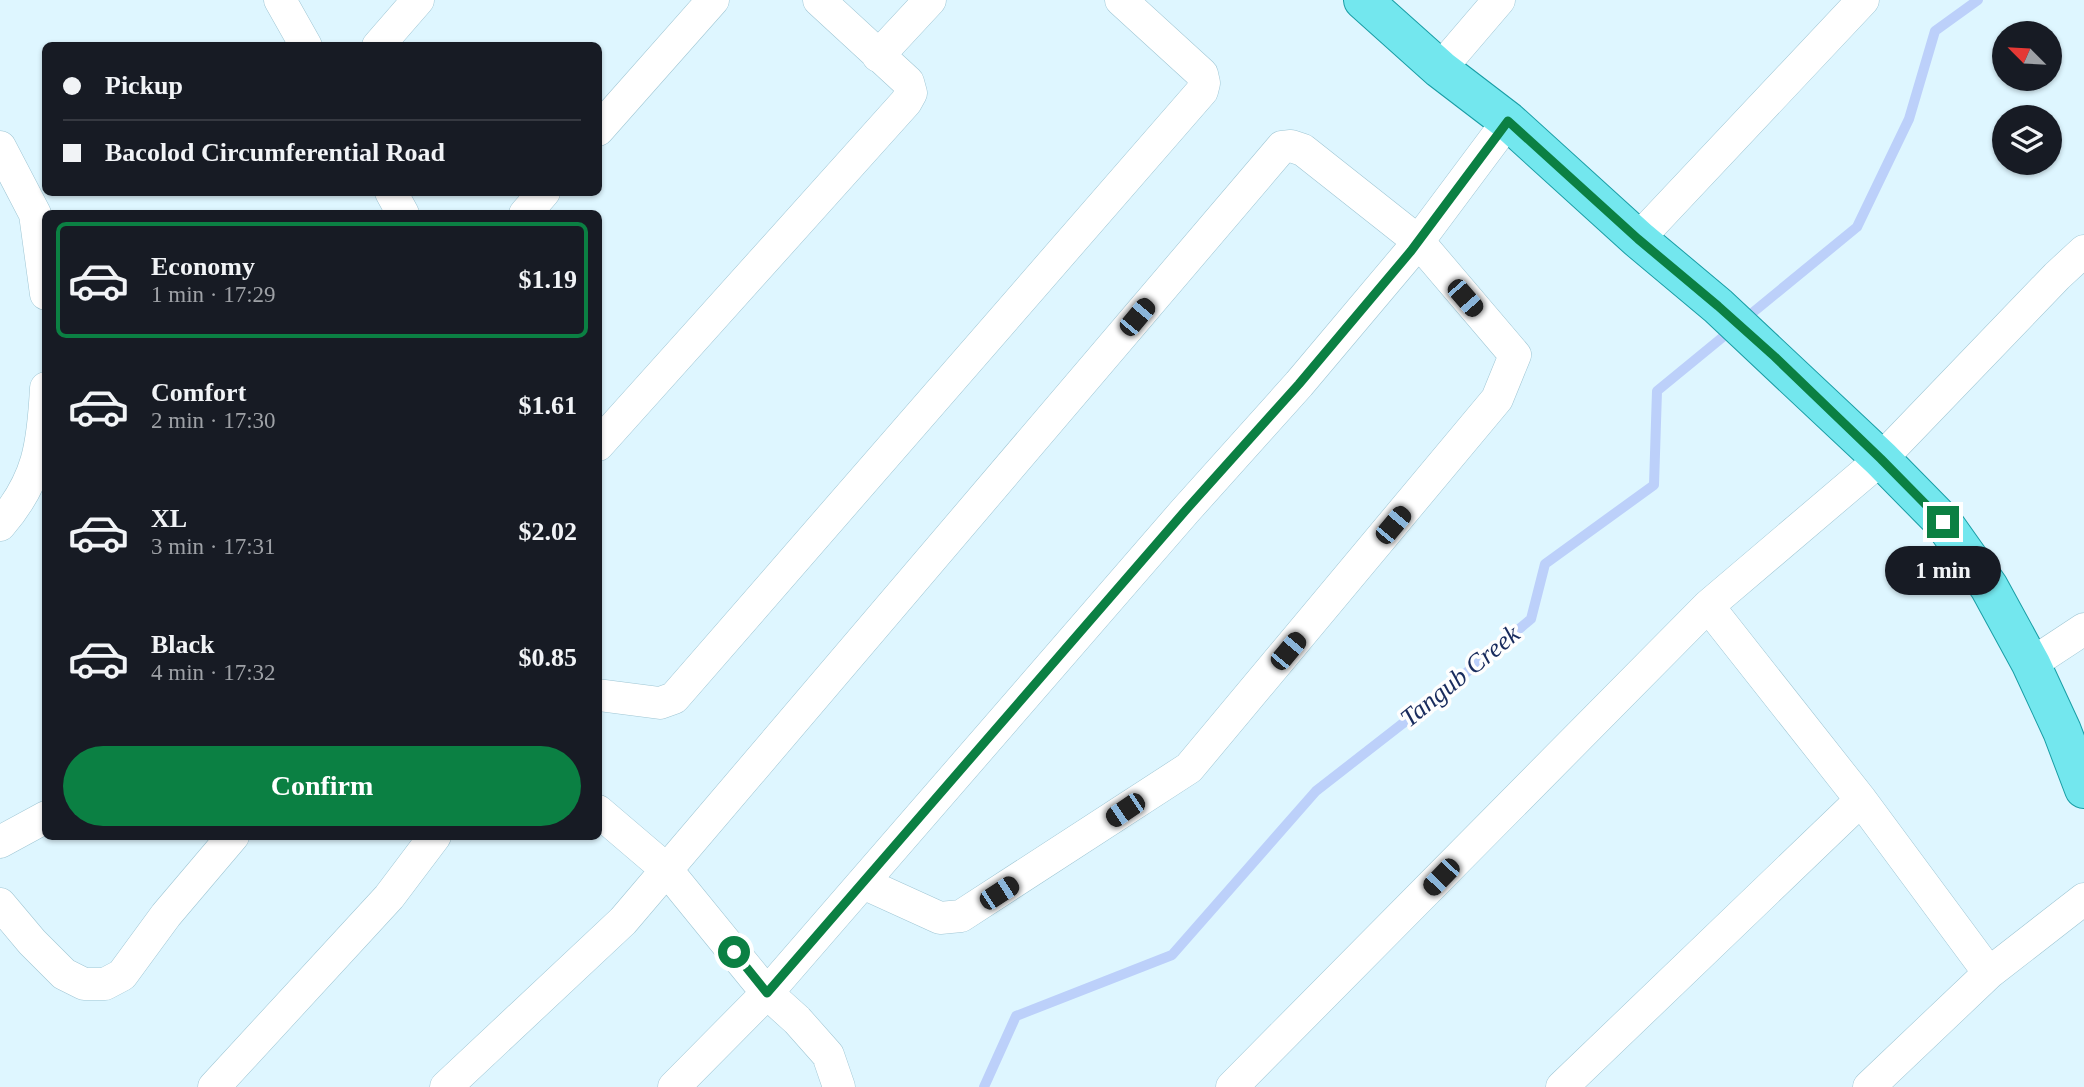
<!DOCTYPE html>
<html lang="en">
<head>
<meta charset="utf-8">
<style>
  body { margin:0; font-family:"Times New Roman",serif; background:#20242c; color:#f1f3f6; height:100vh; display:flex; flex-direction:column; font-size:26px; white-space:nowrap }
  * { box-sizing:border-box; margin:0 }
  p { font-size:23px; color:#9ea1a6 }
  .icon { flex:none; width:38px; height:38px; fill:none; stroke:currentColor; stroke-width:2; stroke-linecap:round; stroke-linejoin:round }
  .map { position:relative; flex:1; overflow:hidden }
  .panel { position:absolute; left:42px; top:210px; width:560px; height:630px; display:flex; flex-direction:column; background:#171b24; border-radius:10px; box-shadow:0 2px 5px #0004 }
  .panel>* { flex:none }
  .hud { position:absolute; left:42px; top:42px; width:560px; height:154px; border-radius:10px; box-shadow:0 2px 5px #0004; display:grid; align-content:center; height:154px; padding:0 21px; background:#171b24 }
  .needle { width:46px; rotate:294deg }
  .controls { position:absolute; left:1992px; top:21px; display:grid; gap:14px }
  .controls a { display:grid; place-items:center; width:70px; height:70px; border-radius:50%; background:#171b24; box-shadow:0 2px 5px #0004; font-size:35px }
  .end { position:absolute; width:32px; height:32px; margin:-16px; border:9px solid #0b8043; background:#fff; box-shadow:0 0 0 4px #fff }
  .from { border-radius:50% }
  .bubble { position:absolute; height:49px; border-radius:24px; background:#171b24; box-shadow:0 2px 5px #0004; font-size:23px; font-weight:700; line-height:49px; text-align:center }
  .car { position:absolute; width:21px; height:42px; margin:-21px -10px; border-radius:9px; box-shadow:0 0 5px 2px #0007; background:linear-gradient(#222 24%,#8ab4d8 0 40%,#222 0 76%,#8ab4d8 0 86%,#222 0) }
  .hud b { display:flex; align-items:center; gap:24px; height:66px; font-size:26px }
  .hud b+b { border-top:2px solid #363941 }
  .hud i { width:18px; height:18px; background:#f1f3f6 }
  ul { padding:12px 0 0; list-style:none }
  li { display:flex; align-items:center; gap:21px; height:116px; margin:0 14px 10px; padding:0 7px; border:4px solid transparent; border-radius:10px }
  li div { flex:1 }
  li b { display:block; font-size:26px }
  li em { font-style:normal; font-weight:700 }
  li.on { border-color:#0b8043 }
  li>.icon { width:63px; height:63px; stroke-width:1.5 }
  .cta { display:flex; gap:14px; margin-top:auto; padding:14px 21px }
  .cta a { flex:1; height:80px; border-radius:42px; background:#0b8043; color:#fff; font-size:28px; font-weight:700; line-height:80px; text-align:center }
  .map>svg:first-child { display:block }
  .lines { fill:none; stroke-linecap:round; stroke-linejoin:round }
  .stream { stroke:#bcd0fa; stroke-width:10 }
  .minor-casing { stroke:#9fc6d4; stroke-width:33 }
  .primary-casing { stroke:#199da5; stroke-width:40 }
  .minor { stroke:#fff; stroke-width:32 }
  .primary { stroke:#73e7ee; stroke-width:38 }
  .route { stroke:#0b8043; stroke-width:9 }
  .labels { text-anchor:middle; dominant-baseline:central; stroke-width:7; stroke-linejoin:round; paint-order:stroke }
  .water-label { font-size:26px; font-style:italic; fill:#182b5d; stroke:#fefefe }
</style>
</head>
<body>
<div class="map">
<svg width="2084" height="1087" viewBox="0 0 2084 1087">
  <rect width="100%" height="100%" fill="#def6ff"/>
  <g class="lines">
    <path class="stream" d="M984,1087L1016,1016L1172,955L1316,791L1438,696L1531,619L1545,564L1654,485L1657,391L1857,227L1909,119L1935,31L1978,0"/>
    <defs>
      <path id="minor" d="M280,0L306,46
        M378,46L418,0
        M878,56L930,0
        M1440,69L1499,0
        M598,130L713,0
        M0,147L35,214L46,294
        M391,192L403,214
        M525,214L544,192
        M1638,239L1863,0
        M598,445L906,102L911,93L908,82L819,0
        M0,525C39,480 43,444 46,388
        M1708,606L1861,800L1989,973
        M2031,664L2084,629
        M598,695L660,703L674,698L1202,91L1204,83L1202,74L1121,0
        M598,811L666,869L767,993L797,1020L828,1055L839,1087
        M0,842L46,817
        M0,904L32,942L64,974L84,984H105L122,975L166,915L233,836
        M214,1087L389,897L435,836
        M446,1087L623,921L1282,147L1291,146L1303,150L1418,241L1515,355L1497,399L1189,768L961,916L940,918L863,883
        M674,1087L767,993L1185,511L1299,384L1411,251L1508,121
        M1232,1087L1708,606L1881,459L2057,276L2084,251
        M1562,1087L1861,800
        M1869,1087L1989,973L2084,899"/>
      <path id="primary" d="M1363,0L1440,69L1508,121L1638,239L1718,306L1881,459L1943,522L1989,587L2031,664L2062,731L2084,789"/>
    </defs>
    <use href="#minor" class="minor-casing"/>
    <use href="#primary" class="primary-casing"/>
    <use href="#minor" class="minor"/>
    <use href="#primary" class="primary"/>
  </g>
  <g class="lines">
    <path class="route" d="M734,952L767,993L1185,511L1299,384L1411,251L1508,121L1638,239L1718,306L1775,357L1881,459L1943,522"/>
  </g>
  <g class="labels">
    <g class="water-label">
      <text transform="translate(1460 676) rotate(-39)">Tangub Creek</text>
    </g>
  </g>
</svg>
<div class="controls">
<a><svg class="needle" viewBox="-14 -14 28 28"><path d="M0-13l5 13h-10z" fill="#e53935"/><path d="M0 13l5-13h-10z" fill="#9ea1a6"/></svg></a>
<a><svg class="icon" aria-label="layers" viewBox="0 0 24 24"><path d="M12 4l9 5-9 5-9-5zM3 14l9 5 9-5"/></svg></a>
</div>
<i class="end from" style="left:734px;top:952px"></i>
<i class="end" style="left:1943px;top:522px"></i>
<div class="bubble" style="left:1885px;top:546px;width:116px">1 min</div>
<i class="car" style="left:1465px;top:298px;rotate:139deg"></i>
<i class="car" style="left:1137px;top:317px;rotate:40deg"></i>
<i class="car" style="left:1393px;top:525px;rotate:40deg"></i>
<i class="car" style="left:1288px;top:651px;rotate:40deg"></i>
<i class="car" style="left:1125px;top:810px;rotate:236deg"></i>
<i class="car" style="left:1441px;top:877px;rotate:224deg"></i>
<i class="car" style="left:999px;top:893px;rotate:57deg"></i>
<div class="hud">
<b><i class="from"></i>Pickup</b>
<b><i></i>Bacolod Circumferential Road</b>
</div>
<section class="panel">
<ul>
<li class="on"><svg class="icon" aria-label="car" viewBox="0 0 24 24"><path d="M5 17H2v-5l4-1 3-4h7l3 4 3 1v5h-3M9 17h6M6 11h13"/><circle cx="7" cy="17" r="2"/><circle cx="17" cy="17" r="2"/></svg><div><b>Economy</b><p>1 min · 17:29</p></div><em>$1.19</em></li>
<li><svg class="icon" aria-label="car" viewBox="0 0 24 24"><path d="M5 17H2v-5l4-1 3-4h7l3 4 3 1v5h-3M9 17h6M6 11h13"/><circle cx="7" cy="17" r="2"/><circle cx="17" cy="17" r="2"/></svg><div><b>Comfort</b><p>2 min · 17:30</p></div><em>$1.61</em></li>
<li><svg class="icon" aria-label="car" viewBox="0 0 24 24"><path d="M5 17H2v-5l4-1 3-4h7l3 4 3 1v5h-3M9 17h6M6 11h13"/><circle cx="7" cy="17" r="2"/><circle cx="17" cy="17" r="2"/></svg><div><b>XL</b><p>3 min · 17:31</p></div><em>$2.02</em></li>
<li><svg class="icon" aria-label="car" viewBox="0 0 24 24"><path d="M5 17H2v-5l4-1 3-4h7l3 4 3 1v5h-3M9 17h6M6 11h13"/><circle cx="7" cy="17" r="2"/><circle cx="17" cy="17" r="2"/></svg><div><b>Black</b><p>4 min · 17:32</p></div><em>$0.85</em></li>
</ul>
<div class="cta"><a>Confirm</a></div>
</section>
</div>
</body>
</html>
